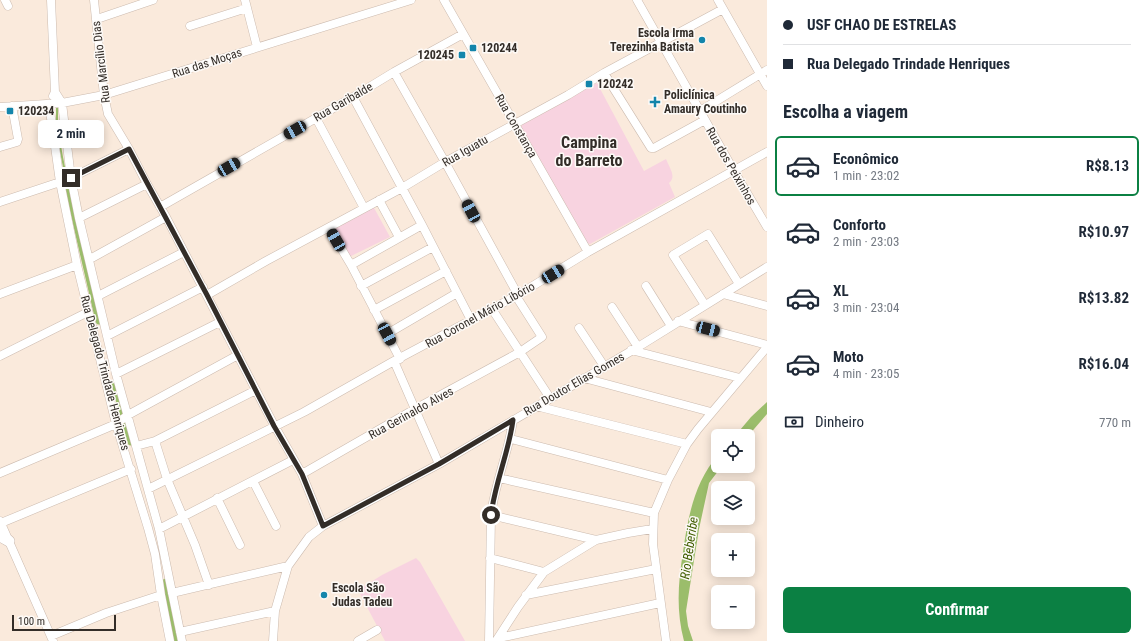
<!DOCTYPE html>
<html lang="pt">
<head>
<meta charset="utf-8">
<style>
  body { margin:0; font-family:"Roboto Condensed",sans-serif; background:#f2f2f3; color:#1f2937; height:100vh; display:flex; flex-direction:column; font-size:15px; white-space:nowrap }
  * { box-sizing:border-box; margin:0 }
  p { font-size:13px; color:#747a83 }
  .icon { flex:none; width:22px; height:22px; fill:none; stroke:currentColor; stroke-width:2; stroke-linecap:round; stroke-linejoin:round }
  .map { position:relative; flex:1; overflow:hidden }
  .panel { display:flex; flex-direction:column; background:#fff; width:380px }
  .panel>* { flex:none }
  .guide { display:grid; align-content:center; height:88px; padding:0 16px; background:#fff }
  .controls { position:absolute; left:711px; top:429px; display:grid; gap:8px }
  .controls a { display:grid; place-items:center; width:44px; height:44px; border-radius:6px; background:#fff; box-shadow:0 2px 10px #0003; font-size:20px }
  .scale { position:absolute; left:12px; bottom:10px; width:104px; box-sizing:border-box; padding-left:4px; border:2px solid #332d28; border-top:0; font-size:11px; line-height:14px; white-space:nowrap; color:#332d28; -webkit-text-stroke:3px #fdfaf7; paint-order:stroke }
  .end { position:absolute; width:18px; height:18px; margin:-9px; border:5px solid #332d28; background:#fff; box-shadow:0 0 0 2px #fff }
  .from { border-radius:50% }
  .bubble { position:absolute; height:28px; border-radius:6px; background:#fff; box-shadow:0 2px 10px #0003; font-size:13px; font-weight:700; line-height:28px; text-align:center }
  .car { position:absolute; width:12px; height:24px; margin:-12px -6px; border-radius:5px; box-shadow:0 0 3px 1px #0007; background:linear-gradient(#222 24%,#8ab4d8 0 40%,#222 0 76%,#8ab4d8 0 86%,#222 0) }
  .guide b { display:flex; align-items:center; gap:14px; height:38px; font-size:15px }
  .guide b+b { border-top:1px solid #e0e1e3 }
  .guide i { width:10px; height:10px; background:#1f2937 }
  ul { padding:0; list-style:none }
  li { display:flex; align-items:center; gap:12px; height:60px; margin:0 8px 6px; padding:0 8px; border:2px solid transparent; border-radius:6px }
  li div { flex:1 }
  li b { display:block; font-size:15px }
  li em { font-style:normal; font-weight:700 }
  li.selected { border-color:#0b8043 }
  li>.icon { width:36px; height:36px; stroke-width:1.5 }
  h2 { padding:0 16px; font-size:18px; line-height:48px }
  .pay { display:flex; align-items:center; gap:10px; height:44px; padding:0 16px; font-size:15px }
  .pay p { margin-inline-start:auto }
  .cta { display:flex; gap:8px; margin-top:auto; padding:8px 16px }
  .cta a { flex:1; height:46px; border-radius:6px; background:#0b8043; color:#fff; font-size:16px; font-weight:700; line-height:46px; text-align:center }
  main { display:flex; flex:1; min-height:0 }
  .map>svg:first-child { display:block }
  .green { fill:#f8d3e0 }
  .water { fill:#9bbd6b }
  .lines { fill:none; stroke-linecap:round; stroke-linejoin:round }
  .stream { stroke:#9bbd6b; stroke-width:2 }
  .canal { stroke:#9bbd6b; stroke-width:7 }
  .minor-casing { stroke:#ccbbaf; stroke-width:9 }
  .major-casing { stroke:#ccbbaf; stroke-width:12 }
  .minor { stroke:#fff; stroke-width:8 }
  .major { stroke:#fff; stroke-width:11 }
  .route { stroke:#332d28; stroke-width:5 }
  .poi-dot { fill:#1385ab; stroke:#fdfaf7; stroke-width:1.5 }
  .labels { text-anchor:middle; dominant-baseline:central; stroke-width:3; stroke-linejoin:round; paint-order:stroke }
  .poi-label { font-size:12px; font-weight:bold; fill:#332d28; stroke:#fdfaf7; text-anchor:start }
  .street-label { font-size:12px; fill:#332d28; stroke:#fdfaf7 }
  .water-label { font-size:13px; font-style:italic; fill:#405d00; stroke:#fdfaf7 }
  .district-label { font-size:16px; font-weight:bold; fill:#332d28; stroke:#fdfaf7 }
</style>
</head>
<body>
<main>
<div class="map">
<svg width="767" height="641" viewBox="0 0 767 641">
  <rect width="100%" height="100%" fill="#faeadc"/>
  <path class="green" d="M597,83L644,171L666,159C669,167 677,177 669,183L675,197L590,244L587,243L521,127L523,123Z
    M373,206L390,237L347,258L331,229Z
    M416,558L420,562L465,641H385L358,590L382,575Z"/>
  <path class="water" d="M767,402V414L748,436H735L751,417Z
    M718,455V466H722L709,483L699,529L686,611L688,626L693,641H684C676,611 678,583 683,552C688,517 694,483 718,455Z"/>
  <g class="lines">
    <path class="stream" d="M57,105V129L62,157L68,187"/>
    <path class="canal" d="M68,187L99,321
      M115,385L131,442
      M166,582L177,641"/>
    <defs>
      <path id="minor" d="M5,0L8,6
        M51,0L55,92L53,96
        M94,0L104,95L108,114L129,149L147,184L166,217L274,425L302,474L323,526
        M245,0L257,47
        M444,0L588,252
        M637,0L734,171L767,227
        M718,0L767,86
        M97,19L153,0
        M190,26L247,8
        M394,72L445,162L518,295
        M604,73L651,148H654L705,120
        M55,92L62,103L71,178L79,218L116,374L159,529L182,641
        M353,97L422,225L471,320
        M49,104L60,182L77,265L116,424L148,528L155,554L161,595L170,641
        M0,107L62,103L104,95L411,0
        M700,111L767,70
        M316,118L364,208
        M0,147L17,142L18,139L12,106
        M71,178L129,149
        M379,200L399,237
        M0,202L60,182
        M160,207L353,97L394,72L463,34
        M79,218L147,184
        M329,228L351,265L400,359
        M90,259L166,217
        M351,265L422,225
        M361,286L433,247
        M646,286L671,326
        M0,294L77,265
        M723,294L767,306
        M207,295L266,261L402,188L445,162L568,95L604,73L723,9
        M98,296L184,252
        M705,305L673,255L708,234L739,284
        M612,307L638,347
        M492,309L550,398
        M374,310L446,271
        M678,321L767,345
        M579,328L604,366
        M387,334L457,293
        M107,336L203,287
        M631,350L740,378
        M0,356L88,312
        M394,361L439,464
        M116,374L220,322
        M584,378L711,412
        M536,406L687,444
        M511,439L668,480
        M155,441L167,479L195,545L209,585
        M136,446L155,441L256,390
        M0,473L116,424L128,415L238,355
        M302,474L415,409L520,352L542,337L516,296
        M499,478L654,513
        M253,481L276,526
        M148,489L304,412L394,361L518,295L588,252L767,152
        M217,498L240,545
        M491,515L596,540
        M0,521L53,641
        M1,523L131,469
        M159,529L293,460
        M490,558L544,572
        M172,593L288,566
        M526,595L656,569
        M180,632L275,611
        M51,636L106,613L161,595
        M499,638L660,603
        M273,641L275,611L288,566L309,537L323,526L439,464L638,347L767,267
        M358,641L377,630
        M489,641L491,515C495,482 509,452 513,420
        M496,641L518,607L544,572L596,540L628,533L652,529
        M666,641L653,544L654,513L668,480L687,444L698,429L767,347"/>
      <path id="major" d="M0,536L9,541"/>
    </defs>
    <use href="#minor" class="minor-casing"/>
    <use href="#major" class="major-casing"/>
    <use href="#minor" class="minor"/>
    <use href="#major" class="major"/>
  </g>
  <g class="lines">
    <path class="route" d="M71,178L129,149L207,295L274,426L302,474L323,526L439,464L513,420C509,452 495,482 491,515"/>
  </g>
  <g class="poi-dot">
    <circle cx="702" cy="40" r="4"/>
    <rect x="469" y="44" width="8" height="8" rx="2"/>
    <rect x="458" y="51" width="8" height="8" rx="2"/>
    <rect x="585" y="80" width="8" height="8" rx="2"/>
    <path d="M653 96h4v4h4v4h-4v4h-4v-4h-4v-4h4z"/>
    <rect x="6" y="107" width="8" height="8" rx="2"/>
    <circle cx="324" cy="595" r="4"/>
  </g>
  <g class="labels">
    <g class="poi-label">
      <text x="694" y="33" text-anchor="end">Escola Irma<tspan x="694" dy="14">Terezinha Batista</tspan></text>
      <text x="481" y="48">120244</text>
      <text x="454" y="55" text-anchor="end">120245</text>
      <text x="597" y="84">120242</text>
      <text x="664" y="95">Policlínica<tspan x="664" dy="14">Amaury Coutinho</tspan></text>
      <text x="18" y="111">120234</text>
      <text x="332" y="588">Escola São<tspan x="332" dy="14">Judas Tadeu</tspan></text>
    </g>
    <g class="street-label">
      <text transform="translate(101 62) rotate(-97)">Rua Marcílio Dias</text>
      <text transform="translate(207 63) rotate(-18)">Rua das Moças</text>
      <text transform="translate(343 102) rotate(-30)">Rua Garibalde</text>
      <text transform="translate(516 126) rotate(60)">Rua Constança</text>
      <text transform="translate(465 151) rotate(-30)">Rua Iguatu</text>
      <text transform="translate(731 166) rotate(60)">Rua dos Peixinhos</text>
      <text transform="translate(480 315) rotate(-29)">Rua Coronel Mário Libório</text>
      <text transform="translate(105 373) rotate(75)">Rua Delegado Trindade Henriques</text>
      <text transform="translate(574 384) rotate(-30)">Rua Doutor Elias Gomes</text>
      <text transform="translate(411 413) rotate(-29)">Rua Gerinaldo Alves</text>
    </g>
    <g class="water-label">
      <text transform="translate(689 548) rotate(-82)">Rio Beberibe</text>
    </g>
    <g class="district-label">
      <text x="589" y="142">Campina<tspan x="589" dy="18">do Barreto</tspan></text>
    </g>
  </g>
</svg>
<div class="controls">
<a><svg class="icon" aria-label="locate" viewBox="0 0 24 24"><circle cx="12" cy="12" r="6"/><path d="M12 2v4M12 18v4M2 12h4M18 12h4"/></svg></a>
<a><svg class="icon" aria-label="layers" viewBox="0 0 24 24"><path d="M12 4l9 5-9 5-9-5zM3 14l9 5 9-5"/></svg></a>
<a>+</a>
<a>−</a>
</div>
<div class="scale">100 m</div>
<i class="end from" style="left:491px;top:515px"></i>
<i class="end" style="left:71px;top:178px"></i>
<div class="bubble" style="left:38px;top:120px;width:66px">2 min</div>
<i class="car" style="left:295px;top:130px;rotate:241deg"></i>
<i class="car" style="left:229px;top:167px;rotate:60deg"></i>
<i class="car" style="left:471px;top:211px;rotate:332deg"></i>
<i class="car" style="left:336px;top:240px;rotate:330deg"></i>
<i class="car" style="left:553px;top:274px;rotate:59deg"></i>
<i class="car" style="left:708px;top:329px;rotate:105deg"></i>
<i class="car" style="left:387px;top:334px;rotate:152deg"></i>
</div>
<section class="panel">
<div class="guide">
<b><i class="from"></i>USF CHAO DE ESTRELAS</b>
<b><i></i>Rua Delegado Trindade Henriques</b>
</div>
<h2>Escolha a viagem</h2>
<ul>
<li class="selected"><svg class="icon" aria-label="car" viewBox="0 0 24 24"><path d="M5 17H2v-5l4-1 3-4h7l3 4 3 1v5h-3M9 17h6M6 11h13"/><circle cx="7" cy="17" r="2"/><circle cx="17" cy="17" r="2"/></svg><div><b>Econômico</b><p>1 min · 23:02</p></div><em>R$8.13</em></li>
<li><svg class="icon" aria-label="car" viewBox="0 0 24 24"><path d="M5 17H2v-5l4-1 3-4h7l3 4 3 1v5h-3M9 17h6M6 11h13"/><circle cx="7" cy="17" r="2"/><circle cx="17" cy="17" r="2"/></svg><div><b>Conforto</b><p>2 min · 23:03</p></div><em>R$10.97</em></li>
<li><svg class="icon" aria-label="car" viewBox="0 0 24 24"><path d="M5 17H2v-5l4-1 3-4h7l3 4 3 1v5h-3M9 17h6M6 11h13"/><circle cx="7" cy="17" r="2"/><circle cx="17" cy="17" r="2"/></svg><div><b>XL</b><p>3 min · 23:04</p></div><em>R$13.82</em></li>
<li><svg class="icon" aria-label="car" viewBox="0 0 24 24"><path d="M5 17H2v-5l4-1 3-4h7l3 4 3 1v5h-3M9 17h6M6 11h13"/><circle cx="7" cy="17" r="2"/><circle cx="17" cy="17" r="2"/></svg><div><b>Moto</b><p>4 min · 23:05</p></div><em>R$16.04</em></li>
</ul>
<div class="pay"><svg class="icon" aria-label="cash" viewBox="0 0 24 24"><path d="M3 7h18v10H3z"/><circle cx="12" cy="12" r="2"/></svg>Dinheiro<p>770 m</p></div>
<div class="cta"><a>Confirmar</a></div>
</section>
</main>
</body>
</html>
